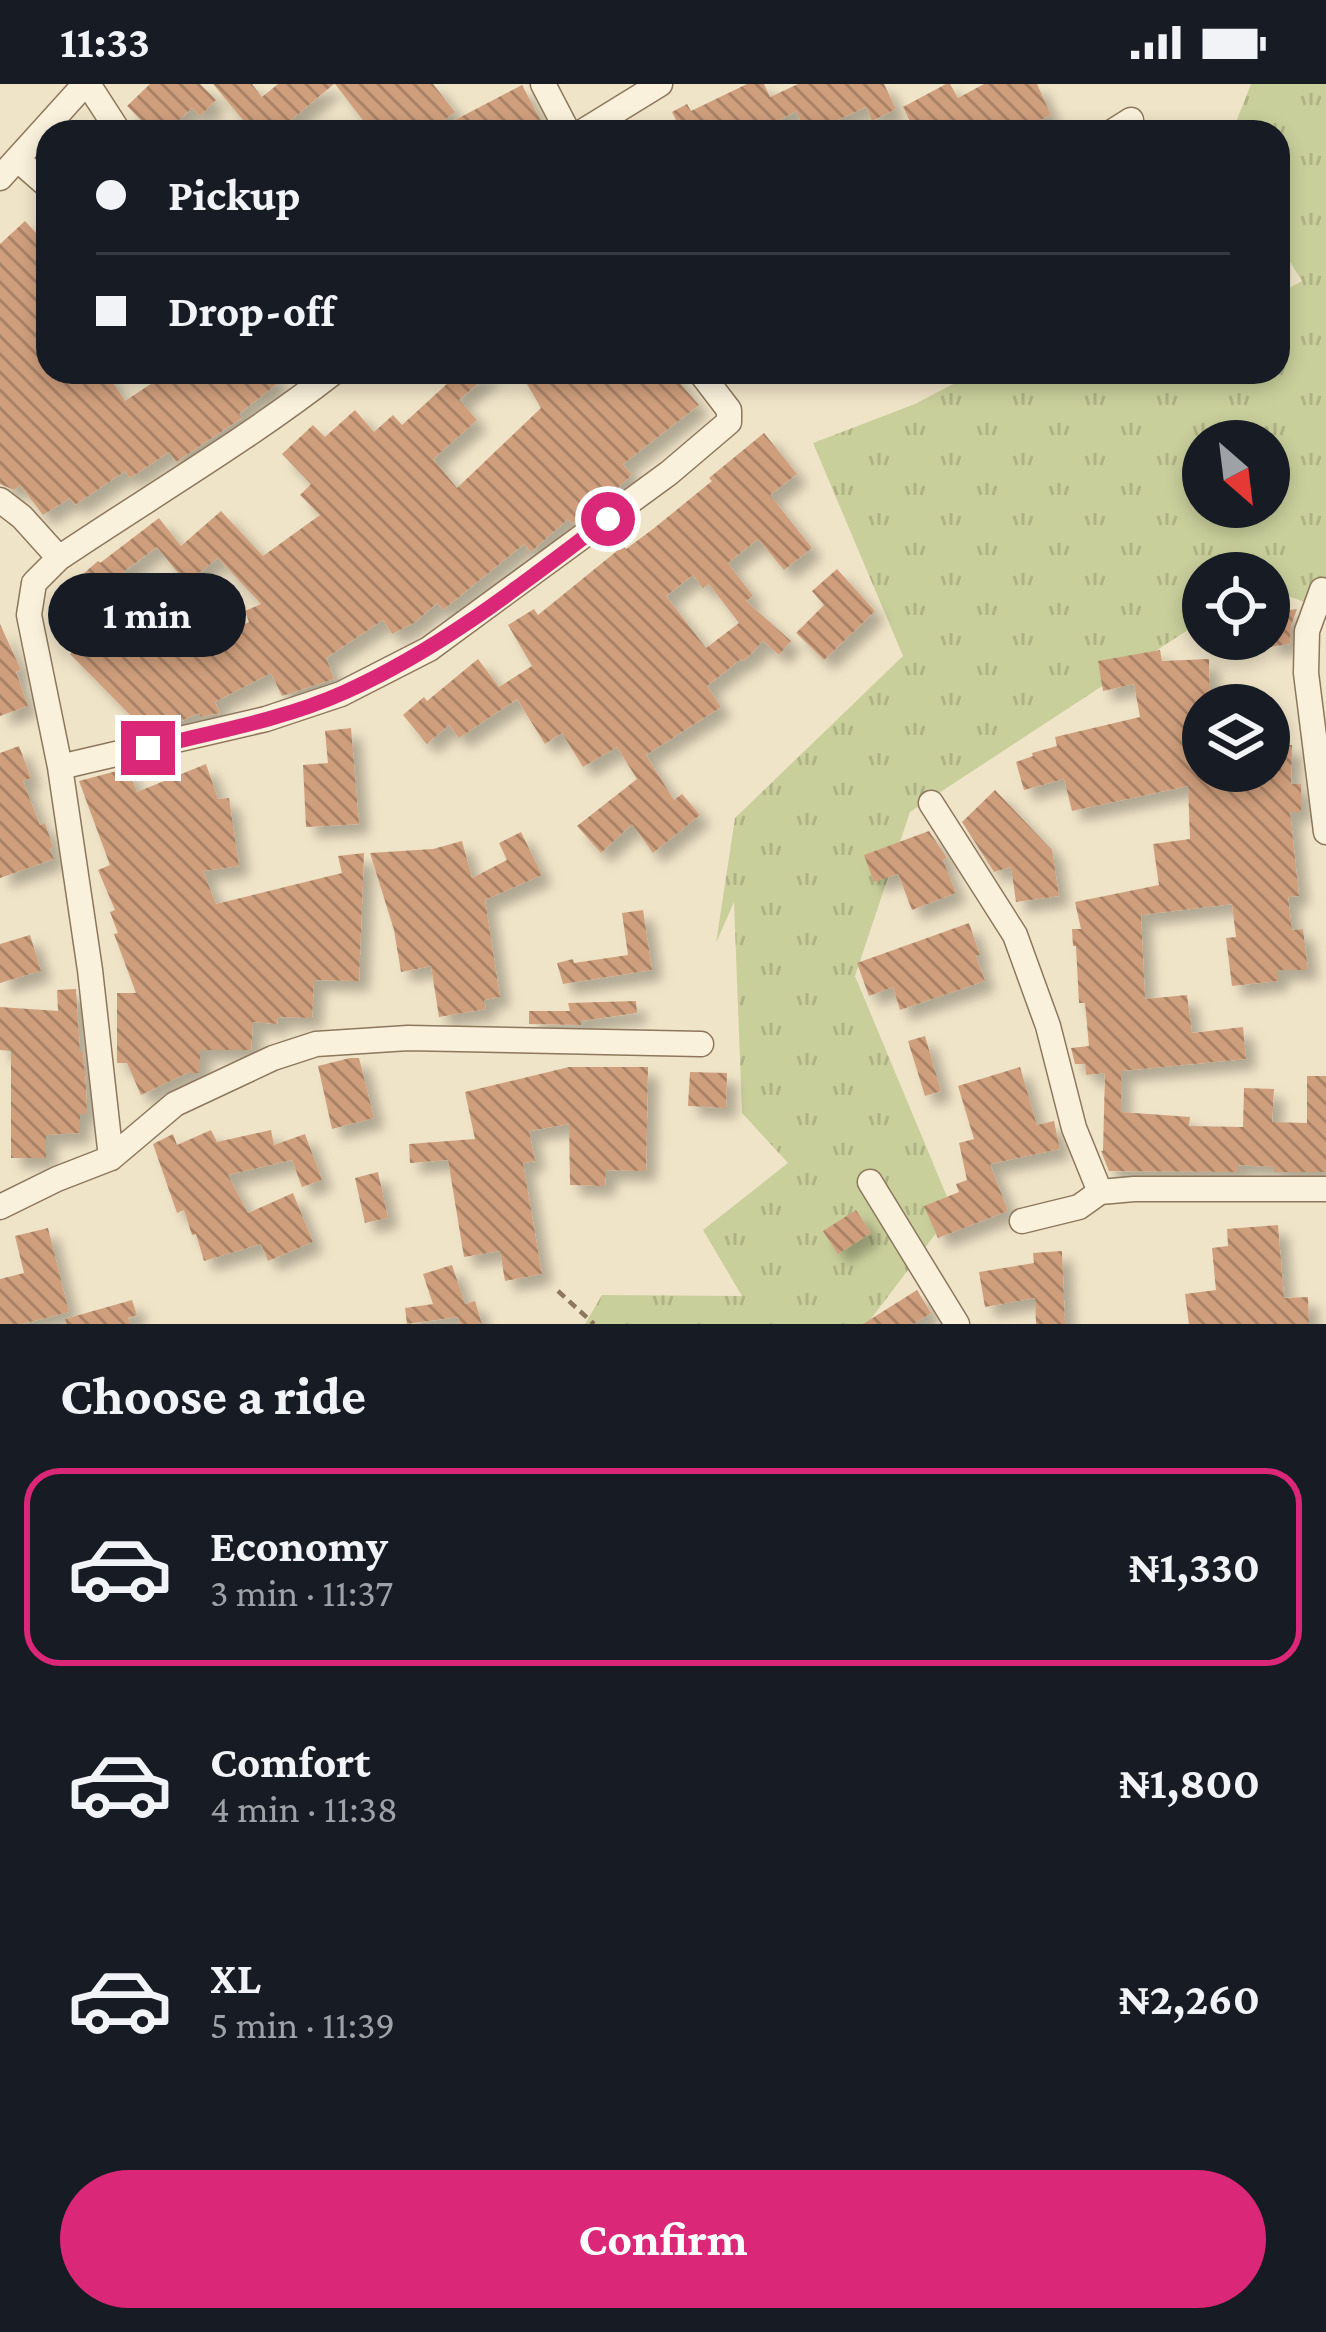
<!DOCTYPE html>
<html lang="en">
<head>
<meta charset="utf-8">
<style>
  body { margin:0; font-family:"Crimson Pro",serif; background:#20242c; color:#f1f3f6; height:100vh; display:flex; flex-direction:column; font-size:45px; white-space:nowrap }
  * { box-sizing:border-box; margin:0 }
  p { font-size:39px; color:#9ea1a6 }
  .icon { flex:none; width:66px; height:66px; fill:none; stroke:currentColor; stroke-width:2; stroke-linecap:round; stroke-linejoin:round }
  .map { position:relative; height:1240px; overflow:hidden }
  .drawer { display:flex; flex-direction:column; background:#171b24; flex:1 }
  .drawer>* { flex:none }
  .guide { position:absolute; left:36px; top:36px; width:1254px; height:264px; border-radius:36px; box-shadow:0 6px 18px #0003; display:grid; align-content:center; height:264px; padding:0 60px; background:#171b24 }
  .needle { width:78px; rotate:152deg }
  .controls { position:absolute; left:1182px; top:336px; display:grid; gap:24px }
  .controls a { display:grid; place-items:center; width:108px; height:108px; border-radius:50%; background:#171b24; box-shadow:0 6px 18px #0003; font-size:60px }
  .end { position:absolute; width:54px; height:54px; margin:-27px; border:15px solid #db2777; background:#fff; box-shadow:0 0 0 6px #fff }
  .from { border-radius:50% }
  .bubble { position:absolute; height:84px; border-radius:42px; background:#171b24; box-shadow:0 6px 18px #0003; font-size:39px; font-weight:700; line-height:84px; text-align:center }
  .guide b { display:flex; align-items:center; gap:42px; height:114px; font-size:45px }
  .guide b+b { border-top:3px solid #363941 }
  .guide i { width:30px; height:30px; background:#f1f3f6 }
  ul { padding:0; list-style:none }
  li { display:flex; align-items:center; gap:36px; height:198px; margin:0 24px 18px; padding:0 36px; border:6px solid transparent; border-radius:36px }
  li div { flex:1 }
  li b { display:block; font-size:45px }
  li em { font-style:normal; font-weight:700 }
  li.on { border-color:#db2777 }
  li>.icon { width:108px; height:108px; stroke-width:1.5 }
  h2 { padding:0 60px; font-size:54px; line-height:144px }
  .cta { display:flex; gap:24px; margin-top:auto; padding:24px 60px }
  .cta a { flex:1; height:138px; border-radius:72px; background:#db2777; color:#fff; font-size:48px; font-weight:700; line-height:138px; text-align:center }
  .status { display:flex; justify-content:space-between; align-items:center; height:84px; padding:0 60px; background:#171b24; direction:ltr }
  .status svg { height:33px; fill:currentColor }
  .map>svg:first-child { display:block }
  .grass { fill:url(#grass-tufts); fill-rule:evenodd }
  .building { fill:url(#building-back-hatch); fill-rule:evenodd; filter:url(#shadow) }
  .lines { fill:none; stroke-linecap:round; stroke-linejoin:round }
  .minor-casing { stroke:#8d765c; stroke-width:27 }
  .path { stroke:#8d765c; stroke-width:4.5; stroke-dasharray:9 6; stroke-linecap:butt }
  .minor { stroke:#faf1dc; stroke-width:24 }
  .route { stroke:#db2777; stroke-width:15 }
</style>
</head>
<body>
<div class="status"><b>11:33</b><svg viewBox="0 0 49 12"><path d="M0 12V9h3v3zM5 12V6h3v6zM10 12V3h3v9zM15 12V0h3v12zM26 1h20v11H26zM47 4h2v5h-2z"/></svg></div>
<div class="map">
<svg width="1326" height="1240" viewBox="0 0 1326 1240">
  <defs>
    <pattern id="grass-tufts" width="24" height="20" patternUnits="userSpaceOnUse" patternTransform="scale(3)"><rect width="24" height="20" fill="#c9cf9b"/><path d="M3 7l-1-3M5 7V3M7 7l1-3M15 17l-1-3M17 17v-4M19 17l1-3" fill="none" stroke="#aeb285"/></pattern>
    <pattern id="building-back-hatch" width="6" height="6" patternUnits="userSpaceOnUse" patternTransform="scale(3)"><rect width="6" height="6" fill="#cf9f7d"/><path d="M-1 5l2 2M0 0l6 6M5-1l2 2" fill="none" stroke="#a98266"/></pattern>
    <filter id="shadow"><feDropShadow dx="10" dy="10" stdDeviation="6" flood-color="#0004"/></filter>
  </defs>
  <rect width="100%" height="100%" fill="#f0e4c8"/>
  <path class="grass" d="M1251,0H1326V526L1269,505V489H1203V536L910,728L855,892L953,1127L867,1240H585L602,1211L742,1212L703,1146L788,1079L742,1029L734,818L716,859L735,734L903,572L813,359L915,320L976,288H1278V210L1302,197L1278,159V48H1232ZM1203,357H1269V423H1203Z"/>
  <path class="building" d="M150,0H200L216,16L200,32L192,24L166,48H153L127,22Z
    M213,0H252L262,13L278,0H334L285,41L291,48H253Z
    M335,0H433L455,28L429,48H372Z
    M747,0H764L770,13L798,0H884L896,25L872,37L866,23L835,37L840,48H806L796,27L758,48H682L672,28L687,20L691,27Z
    M946,0H950L958,14L984,0H1037L1051,31L1015,48H915L903,23Z
    M522,1L547,48H465L455,36Z
    M25,137L48,162V288H106L125,317L169,288H269L278,299L239,330L242,334L176,378L169,368L130,394L125,387L75,421L70,414L43,431L20,401L14,406L0,400V160Z
    M460,288H491L459,316L477,336L433,375L457,404L541,324L520,288H552L558,298L573,288H670L699,321L623,380L632,391L603,417L572,440L568,435L531,468L524,460L443,526L437,519L414,539L392,550L383,536L326,574L334,595L282,612L271,589L215,618L220,629L201,633L199,629L179,638L138,648L131,632L70,570L99,541L67,504L98,477L100,479L159,434L181,462L221,427L263,472L320,431L300,411L311,400L282,370L313,341L325,353L355,326L374,348L393,331L402,341ZM157,463L186,499L218,474L261,520L245,527L249,538L195,565L123,488Z
    M764,349L797,390L770,411L812,464L784,486L758,455L728,479L753,512L746,517L791,557L779,571L763,557L744,577L741,575L707,602L721,623L646,671L674,716L682,710L700,731L653,769L632,740L601,769L577,742L637,695L617,663L583,683L562,649L545,660L517,615L459,654L449,641L427,660L403,631L424,613L427,617L478,575L499,603L532,582L508,541L534,525L538,531L623,462L626,465L653,445L712,397L709,394ZM693,491L703,504L709,500L739,539L706,564L666,512Z
    M837,485L875,527L824,576L796,549L824,521L812,507Z
    M1297,525L1291,542L1290,560L1269,563V529Z
    M0,540L21,586L16,588L28,622L0,632Z
    M1160,566L1162,577L1209,575L1210,621H1203V687H1269V661H1292L1291,700H1301V728H1290L1299,812L1288,813L1292,846L1303,845L1308,886H1278V897L1232,902L1226,854L1236,853L1232,820L1141,831L1145,915L1187,911L1192,949L1243,943L1246,975L1121,987V1028L1190,1033L1189,1042L1243,1043L1244,1004L1274,1005L1272,1038L1307,1039V992H1326V1088H1274V1083L1238,1081V1088L1109,1087L1101,1067H1103L1105,989L1086,991L1085,980H1075L1071,964L1089,962L1085,919H1079L1076,862H1073L1072,845H1081L1075,818L1159,801L1153,760L1190,755L1188,702L1072,727L1064,695L1024,706L1016,678L1033,672L1032,669L1057,662L1055,653L1140,633L1134,600L1103,607L1098,577Z
    M351,644L359,740L306,743L303,681L328,679L325,647Z
    M19,662L31,694L23,697L40,741L45,739L53,763L50,765L54,775L0,794V669Z
    M206,680L218,715L229,714L239,782L203,787L216,820L342,789L338,772L364,769L359,897L314,896L312,934L278,933L277,940L253,938L251,966H200V989H187L141,1011L127,979H117V909H136L114,850L118,849L110,828L115,826L98,786L110,781L79,697L128,684L137,708Z
    M995,706L1052,766L1059,812L1016,818L1011,783L994,788L962,738Z
    M929,747L947,774L943,776L956,809L912,826L898,790L874,798L864,771Z
    M521,748L542,791L485,816L500,913L484,916L486,925L439,933L431,882L401,888L394,846L370,769L433,765L462,757L472,794L507,776L499,759Z
    M643,826L652,886L563,900L557,879L573,875L574,879L628,871L622,829Z
    M969,839L980,871L976,872L985,897L900,926L893,903L869,912L857,879Z
    M30,851L41,887L0,899V860Z
    M76,905L80,968H83L86,1003L87,1030H80V1049L46,1051V1074H11V967L0,966V923L58,927L57,906Z
    M636,917L637,929L581,937V941L529,940V927H570L568,919Z
    M925,952L941,1007L925,1012L908,957Z
    M350,974H359L374,1034L332,1045L318,982Z
    M569,983H648L646,1087L606,1086L605,1102L570,1101L569,1040L529,1047L535,1077L523,1079L542,1190L505,1197L500,1167L464,1173L448,1076L410,1079L409,1060L475,1055L465,1008Z
    M1020,983L1037,1041L1054,1037L1060,1065L990,1080L1008,1127L938,1154L924,1122L959,1108L956,1100L967,1096L959,1059L974,1055L958,1002Z
    M690,988L727,989L726,1024L688,1022Z
    M211,1046L217,1058L271,1046L274,1061L305,1050L322,1096L302,1103L292,1076L228,1091L248,1129L293,1109L313,1158L268,1177L261,1160L204,1177L196,1150L192,1151L184,1126L177,1129L153,1060L173,1050L177,1061Z
    M378,1088L388,1134L365,1139L355,1094Z
    M856,1126L871,1149L838,1170L823,1147Z
    M1278,1141L1284,1214L1308,1213L1309,1240H1189L1185,1210L1216,1206L1212,1164L1228,1162L1227,1145Z
    M48,1144L69,1228L22,1240H0V1195L24,1189L15,1152Z
    M1062,1167L1065,1240H1036L1035,1214L985,1223L979,1188L1034,1179L1033,1169Z
    M452,1181L465,1220L475,1217L482,1240H460L458,1233L407,1240L405,1224L433,1220L423,1190Z
    M917,1206L931,1229L914,1240H863Z
    M132,1216L137,1231L128,1234L130,1240H66L65,1235Z"/>
  <g class="lines">
    <defs>
      <path id="minor" d="M88,0L119,48
        M543,0L568,48
        M582,48L660,0
        M1112,48L1131,36
        M17,75L48,102
        M0,94L85,0
        M0,416L22,433L59,474L34,499L29,531L60,683L90,886L111,1074
        M59,474C151,412 247,356 334,288
        M1322,506L1307,547L1306,589L1326,748
        M60,683L266,635L341,610L429,565L669,389L729,338V326L700,288
        M931,719L1015,851L1048,942L1074,1044L1100,1108
        M870,1098L957,1240
        M0,1123L57,1095L111,1074L175,1020L273,974L316,960L408,954L701,960
        M1022,1137L1079,1123L1100,1108L1134,1105H1326"/>
    </defs>
    <use href="#minor" class="minor-casing"/>
    <path class="path" d="M558,1207L594,1240"/>
    <use href="#minor" class="minor"/>
  </g>
  <g class="lines">
    <path class="route" d="M148,664C213,648 283,636 345,608C441,565 524,499 608,435"/>
  </g>
</svg>
<div class="controls">
<a><svg class="needle" viewBox="-14 -14 28 28"><path d="M0-13l5 13h-10z" fill="#e53935"/><path d="M0 13l5-13h-10z" fill="#9ea1a6"/></svg></a>
<a><svg class="icon" aria-label="locate" viewBox="0 0 24 24"><circle cx="12" cy="12" r="6"/><path d="M12 2v4M12 18v4M2 12h4M18 12h4"/></svg></a>
<a><svg class="icon" aria-label="layers" viewBox="0 0 24 24"><path d="M12 4l9 5-9 5-9-5zM3 14l9 5 9-5"/></svg></a>
</div>
<i class="end from" style="left:608px;top:435px"></i>
<i class="end" style="left:148px;top:664px"></i>
<div class="bubble" style="left:48px;top:489px;width:198px">1 min</div>
<div class="guide">
<b><i class="from"></i>Pickup</b>
<b><i></i>Drop-off</b>
</div>
</div>
<section class="drawer">
<h2>Choose a ride</h2>
<ul>
<li class="on"><svg class="icon" aria-label="car" viewBox="0 0 24 24"><path d="M5 17H2v-5l4-1 3-4h7l3 4 3 1v5h-3M9 17h6M6 11h13"/><circle cx="7" cy="17" r="2"/><circle cx="17" cy="17" r="2"/></svg><div><b>Economy</b><p>3 min · 11:37</p></div><em>₦1,330</em></li>
<li><svg class="icon" aria-label="car" viewBox="0 0 24 24"><path d="M5 17H2v-5l4-1 3-4h7l3 4 3 1v5h-3M9 17h6M6 11h13"/><circle cx="7" cy="17" r="2"/><circle cx="17" cy="17" r="2"/></svg><div><b>Comfort</b><p>4 min · 11:38</p></div><em>₦1,800</em></li>
<li><svg class="icon" aria-label="car" viewBox="0 0 24 24"><path d="M5 17H2v-5l4-1 3-4h7l3 4 3 1v5h-3M9 17h6M6 11h13"/><circle cx="7" cy="17" r="2"/><circle cx="17" cy="17" r="2"/></svg><div><b>XL</b><p>5 min · 11:39</p></div><em>₦2,260</em></li>
</ul>
<div class="cta"><a>Confirm</a></div>
</section>
</body>
</html>
